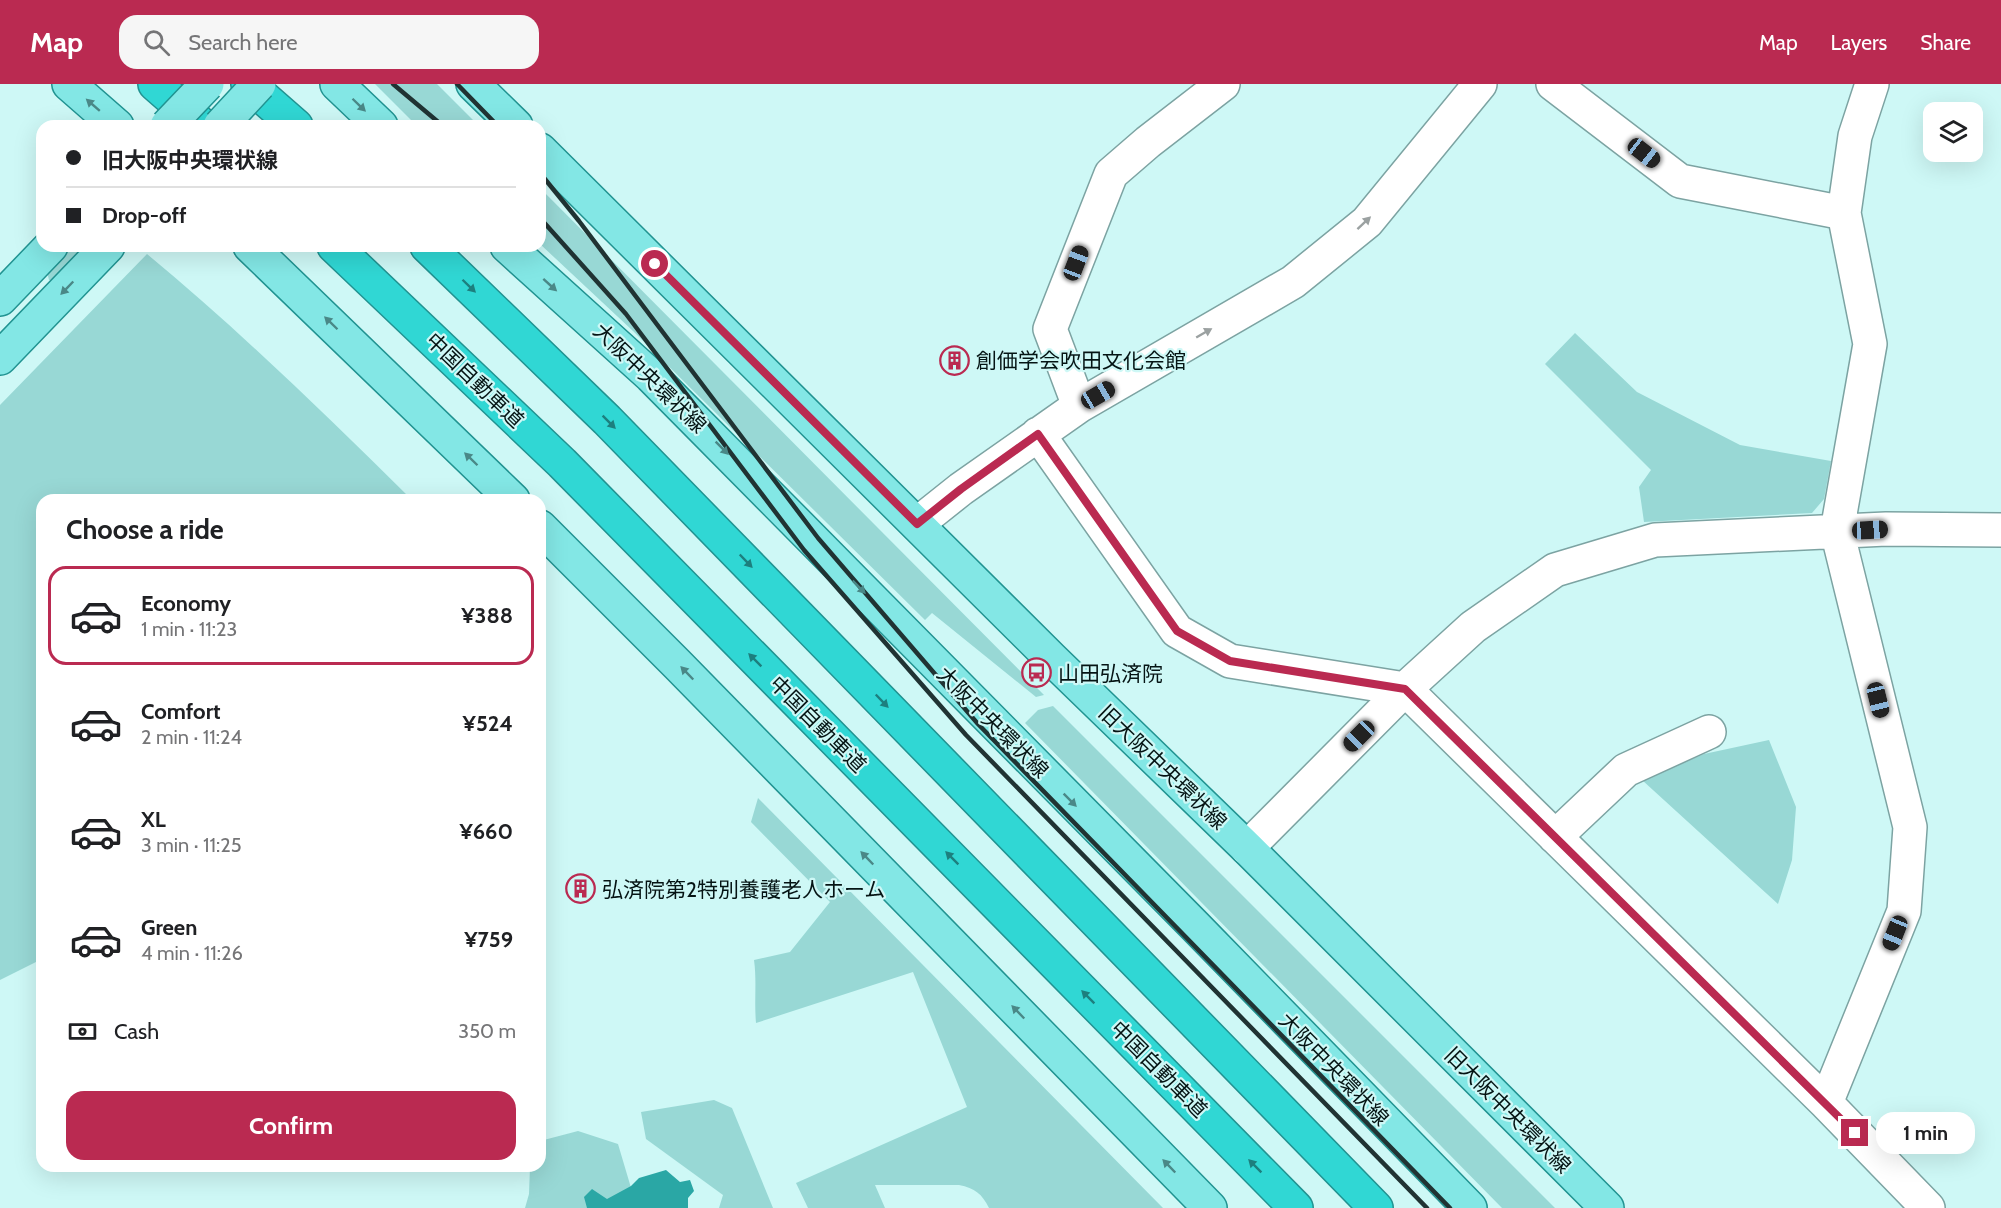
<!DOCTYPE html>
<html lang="en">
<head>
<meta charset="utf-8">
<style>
  body { margin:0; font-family:Cabin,"Noto Sans JP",sans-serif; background:#f6f6f6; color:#202124; height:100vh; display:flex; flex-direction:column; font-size:22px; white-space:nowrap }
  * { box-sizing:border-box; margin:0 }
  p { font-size:20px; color:#757577 }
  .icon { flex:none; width:33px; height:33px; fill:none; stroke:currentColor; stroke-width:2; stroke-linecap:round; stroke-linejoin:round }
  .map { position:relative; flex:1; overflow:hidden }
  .details { position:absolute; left:36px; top:410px; width:510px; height:678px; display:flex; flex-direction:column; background:#fff; border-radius:18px; box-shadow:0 6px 24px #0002 }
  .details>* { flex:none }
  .hud { position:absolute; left:36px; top:36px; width:510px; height:132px; border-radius:18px; box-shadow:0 6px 24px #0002; display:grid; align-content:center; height:132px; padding:0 30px; background:#fff }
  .fabs { position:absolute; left:1923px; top:18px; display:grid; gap:12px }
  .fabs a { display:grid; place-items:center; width:60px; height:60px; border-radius:12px; background:#fff; box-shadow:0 6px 24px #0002; font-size:30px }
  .end { position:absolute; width:27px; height:27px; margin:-14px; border:8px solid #ba2a51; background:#fff; box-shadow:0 0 0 3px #fff }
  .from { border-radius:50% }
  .bubble { position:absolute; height:42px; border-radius:18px; background:#fff; box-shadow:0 6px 24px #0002; font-size:20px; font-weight:700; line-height:42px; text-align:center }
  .car { position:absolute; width:18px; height:36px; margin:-18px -9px; border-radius:8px; box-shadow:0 0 4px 2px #0007; background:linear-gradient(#222 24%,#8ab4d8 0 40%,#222 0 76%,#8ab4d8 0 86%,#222 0) }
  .hud b { display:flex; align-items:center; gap:21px; height:57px; font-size:22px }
  .hud b+b { border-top:2px solid #e0e0e0 }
  .hud i { width:15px; height:15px; background:#202124 }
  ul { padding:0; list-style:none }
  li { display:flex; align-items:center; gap:18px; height:99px; margin:0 12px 9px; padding:0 18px; border:3px solid transparent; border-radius:18px }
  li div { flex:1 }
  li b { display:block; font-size:22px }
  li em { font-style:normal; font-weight:700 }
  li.active { border-color:#ba2a51 }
  li>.icon { width:54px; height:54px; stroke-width:1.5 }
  h2 { padding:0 30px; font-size:27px; line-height:72px }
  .pay { display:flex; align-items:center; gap:15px; height:66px; padding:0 30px; font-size:22px }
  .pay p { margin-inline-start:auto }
  .action { display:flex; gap:12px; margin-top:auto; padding:12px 30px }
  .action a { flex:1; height:69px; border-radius:18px; background:#ba2a51; color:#fff; font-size:24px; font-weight:700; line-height:69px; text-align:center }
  header { display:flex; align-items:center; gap:36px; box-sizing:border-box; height:84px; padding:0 30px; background:#ba2a51; color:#fff }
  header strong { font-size:28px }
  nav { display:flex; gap:33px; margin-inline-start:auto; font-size:21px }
  .search { width:420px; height:54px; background:#f6f6f6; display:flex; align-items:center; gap:15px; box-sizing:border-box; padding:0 21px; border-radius:18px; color:#757577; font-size:22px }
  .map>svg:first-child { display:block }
  .green { fill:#98d8d5 }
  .water { fill:#2aa7a5 }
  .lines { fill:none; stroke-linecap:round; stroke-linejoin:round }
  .minor-casing { stroke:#7ca3a2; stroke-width:36 }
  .major-casing { stroke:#219391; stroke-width:36 }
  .highway-casing { stroke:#219391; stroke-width:36 }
  .minor { stroke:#fff; stroke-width:33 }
  .major { stroke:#83e7e5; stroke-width:33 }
  .highway { stroke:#30d7d4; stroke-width:33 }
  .rail { stroke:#203333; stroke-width:4.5 }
  .major-bridge-casing { stroke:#219391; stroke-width:36; stroke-linecap:butt }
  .major-bridge { stroke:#83e7e5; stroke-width:33 }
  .oneway { fill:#4a8887 }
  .oneway2 { fill:#9ba1a1 }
  .oneway3 { fill:#1d7f7e }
  .route { stroke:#ba2a51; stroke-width:8 }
  .labels { text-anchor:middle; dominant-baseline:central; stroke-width:4.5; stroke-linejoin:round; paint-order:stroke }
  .poi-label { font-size:21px; fill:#051414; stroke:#cef8f6; text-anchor:start }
  .street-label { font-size:21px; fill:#051414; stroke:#cef8f6 }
</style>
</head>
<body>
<header>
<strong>Map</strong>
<div class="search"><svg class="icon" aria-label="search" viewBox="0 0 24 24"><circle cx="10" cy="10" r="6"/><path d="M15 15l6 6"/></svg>Search here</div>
<nav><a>Map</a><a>Layers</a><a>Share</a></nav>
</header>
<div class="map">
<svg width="2001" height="1124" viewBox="0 0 2001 1124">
  <rect width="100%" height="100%" fill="#cef8f6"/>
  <path class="green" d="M375,0H437L479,42H417Z
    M540,104L1044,611L1036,613L932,529L925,536L633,247L540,160Z
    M72,162H88L56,197L49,196L47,188Z
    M147,170C239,246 326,331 411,415L42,416V875L0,896V321Z
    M1575,249L1637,308L1740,361L1831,377L1824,415L1812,429L1644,438L1639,403L1651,386L1545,280Z
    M1053,622L1555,1124H1502L1025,639L1038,626Z
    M1769,656L1796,723L1792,776L1778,820L1642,696L1704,670Z
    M758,714L1163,1124H989C982,1110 975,1104 959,1101H875L885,1124H808L796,1099L967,1023L913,888L756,939C754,917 757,897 754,876L790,868L830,818L751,738Z
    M714,1016L732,1024L773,1124H719L723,1111L646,1055L641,1028Z
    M578,1047L618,1060L637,1124H525L529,1110L530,1082H540V1057Z"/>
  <path class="water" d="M666,1086L680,1098L690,1096L694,1107L688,1114V1124H587L584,1113L592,1105L607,1115L631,1102L639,1094Z"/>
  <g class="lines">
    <defs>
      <path id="minor" d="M1553,0L1680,97L1844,129
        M1079,322L1050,245L1111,90L1148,58L1223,0
        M1038,350L1177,547L1230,577L1405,605L1826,1019L1928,1124
        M917,440L961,405L1079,322L1293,198L1367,138L1480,0
        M1555,753L1626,686L1709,648
        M1247,764L1405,605L1473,543L1555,486L1655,456L1886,445L2001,446
        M1826,1019L1904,827L1910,743L1837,447L1870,260L1844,129L1855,52L1872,0"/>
      <path id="major" d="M69,0L117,42
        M337,0L381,42
        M473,0L516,42
        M540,66L1051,574L1247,764L1607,1124
        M250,162L513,416
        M507,162L651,292L1195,842L1470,1124
        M0,215L51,162
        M0,274L108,162
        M540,443L678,581L1210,1124"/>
      <path id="highway" d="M155,0L203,42
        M248,0L296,42
        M334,162L562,379L1296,1124
        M427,162L607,336L1376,1124"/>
    </defs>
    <use href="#minor" class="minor-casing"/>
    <use href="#major" class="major-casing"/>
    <use href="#highway" class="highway-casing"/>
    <use href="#minor" class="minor"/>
    <use href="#major" class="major"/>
    <use href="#highway" class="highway"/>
    <path class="rail" d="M393,0L443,42
      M457,0L498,42
      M540,89L579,137L818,454L978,640L1450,1124
      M540,134L626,230L804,466L966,651L1427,1124"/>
    <defs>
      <path id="major-bridge" d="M167,42L207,0
        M220,42L259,0"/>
    </defs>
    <use href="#major-bridge" class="major-bridge-casing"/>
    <use href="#major-bridge" class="major-bridge"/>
  </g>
  <defs><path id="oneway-solid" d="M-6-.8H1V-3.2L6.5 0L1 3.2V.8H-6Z" transform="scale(1.5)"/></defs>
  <g class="oneway">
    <use href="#oneway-solid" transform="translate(93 21) rotate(-139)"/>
    <use href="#oneway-solid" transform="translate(359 21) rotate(44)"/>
    <use href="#oneway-solid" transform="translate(550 201) rotate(42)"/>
    <use href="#oneway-solid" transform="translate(67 204) rotate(134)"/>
    <use href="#oneway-solid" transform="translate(331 239) rotate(-136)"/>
    <use href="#oneway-solid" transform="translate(722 364) rotate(45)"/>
    <use href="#oneway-solid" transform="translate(471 375) rotate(-136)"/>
    <use href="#oneway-solid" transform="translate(859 503) rotate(45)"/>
    <use href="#oneway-solid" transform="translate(687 589) rotate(-134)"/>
    <use href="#oneway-solid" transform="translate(1070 716) rotate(45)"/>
    <use href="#oneway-solid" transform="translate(867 774) rotate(-134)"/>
    <use href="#oneway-solid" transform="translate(1018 928) rotate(-134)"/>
    <use href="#oneway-solid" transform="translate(1169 1082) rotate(-134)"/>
  </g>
  <g class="oneway2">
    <use href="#oneway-solid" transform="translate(1364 139) rotate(-43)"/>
    <use href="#oneway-solid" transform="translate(1204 249) rotate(-30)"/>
  </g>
  <g class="oneway3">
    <use href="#oneway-solid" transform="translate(469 202) rotate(44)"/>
    <use href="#oneway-solid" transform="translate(609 338) rotate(45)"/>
    <use href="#oneway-solid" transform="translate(746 477) rotate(46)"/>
    <use href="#oneway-solid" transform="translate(755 576) rotate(-135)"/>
    <use href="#oneway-solid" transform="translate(882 617) rotate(46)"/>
    <use href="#oneway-solid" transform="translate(952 774) rotate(-135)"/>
    <use href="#oneway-solid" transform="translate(1088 913) rotate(-135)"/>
    <use href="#oneway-solid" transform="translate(1255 1082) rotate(-135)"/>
  </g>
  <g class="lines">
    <path class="route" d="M655,180L917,440L961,405L1038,350L1177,547L1230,577L1405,605L1855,1049"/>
  </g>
  <defs>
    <symbol id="building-ring" viewBox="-11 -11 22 22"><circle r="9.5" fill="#cef8f6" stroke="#ba2a51" stroke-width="1.5"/><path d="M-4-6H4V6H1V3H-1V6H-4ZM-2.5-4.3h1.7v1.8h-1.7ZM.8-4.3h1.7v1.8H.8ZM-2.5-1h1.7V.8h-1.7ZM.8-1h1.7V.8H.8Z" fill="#ba2a51"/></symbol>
    <symbol id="bus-ring" viewBox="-11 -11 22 22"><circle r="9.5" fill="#cef8f6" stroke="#ba2a51" stroke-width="1.5"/><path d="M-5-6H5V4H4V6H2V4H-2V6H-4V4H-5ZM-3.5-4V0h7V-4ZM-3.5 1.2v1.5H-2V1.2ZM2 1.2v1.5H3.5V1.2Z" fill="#ba2a51"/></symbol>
  </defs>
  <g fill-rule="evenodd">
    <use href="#building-ring" x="938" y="260" width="33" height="33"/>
    <use href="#bus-ring" x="1020" y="572" width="33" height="33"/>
    <use href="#building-ring" x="564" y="788" width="33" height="33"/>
  </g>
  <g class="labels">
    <g class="poi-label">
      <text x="976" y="276">創価学会吹田文化会館</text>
      <text x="1058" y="589">山田弘済院</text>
      <text x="602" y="805">弘済院第2特別養護老人ホーム</text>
    </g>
    <g class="street-label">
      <text transform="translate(650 294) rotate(44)">大阪中央環状線</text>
      <text transform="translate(475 296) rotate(44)">中国自動車道</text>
      <text transform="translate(993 638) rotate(45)">大阪中央環状線</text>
      <text transform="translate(818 640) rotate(45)">中国自動車道</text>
      <text transform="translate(1163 683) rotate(44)">旧大阪中央環状線</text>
      <text transform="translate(1159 985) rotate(45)">中国自動車道</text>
      <text transform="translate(1334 985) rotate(46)">大阪中央環状線</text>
      <text transform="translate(1508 1026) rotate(45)">旧大阪中央環状線</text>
    </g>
  </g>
</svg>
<div class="fabs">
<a><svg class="icon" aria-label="layers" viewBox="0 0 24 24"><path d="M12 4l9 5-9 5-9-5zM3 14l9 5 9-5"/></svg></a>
</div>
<i class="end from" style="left:655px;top:180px"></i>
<i class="end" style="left:1855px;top:1049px"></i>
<div class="bubble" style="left:1876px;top:1028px;width:99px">1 min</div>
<i class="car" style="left:1644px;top:69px;rotate:128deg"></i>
<i class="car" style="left:1076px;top:179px;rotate:21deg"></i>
<i class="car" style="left:1098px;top:311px;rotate:60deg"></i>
<i class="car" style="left:1870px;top:446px;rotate:87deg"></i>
<i class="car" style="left:1878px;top:616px;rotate:166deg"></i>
<i class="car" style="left:1359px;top:652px;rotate:225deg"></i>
<i class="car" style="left:1895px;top:849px;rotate:202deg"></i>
<div class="hud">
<b><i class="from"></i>旧大阪中央環状線</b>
<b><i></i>Drop-off</b>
</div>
<section class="details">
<h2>Choose a ride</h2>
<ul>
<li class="active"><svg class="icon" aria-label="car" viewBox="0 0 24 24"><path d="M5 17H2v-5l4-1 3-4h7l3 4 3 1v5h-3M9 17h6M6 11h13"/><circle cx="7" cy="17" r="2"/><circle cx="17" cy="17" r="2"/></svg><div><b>Economy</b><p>1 min · 11:23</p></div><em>¥388</em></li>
<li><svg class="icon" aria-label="car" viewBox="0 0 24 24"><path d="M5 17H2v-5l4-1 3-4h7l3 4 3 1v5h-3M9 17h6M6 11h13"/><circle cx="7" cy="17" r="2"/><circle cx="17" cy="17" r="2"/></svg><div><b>Comfort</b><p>2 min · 11:24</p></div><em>¥524</em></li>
<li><svg class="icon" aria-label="car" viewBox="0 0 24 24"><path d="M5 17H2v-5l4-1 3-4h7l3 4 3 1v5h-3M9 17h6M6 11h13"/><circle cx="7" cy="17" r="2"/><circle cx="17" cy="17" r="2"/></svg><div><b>XL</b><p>3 min · 11:25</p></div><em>¥660</em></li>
<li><svg class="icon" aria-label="car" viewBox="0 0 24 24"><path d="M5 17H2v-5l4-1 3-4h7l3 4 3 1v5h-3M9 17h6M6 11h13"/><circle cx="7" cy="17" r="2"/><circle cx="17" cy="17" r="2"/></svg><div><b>Green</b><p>4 min · 11:26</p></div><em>¥759</em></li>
</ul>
<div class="pay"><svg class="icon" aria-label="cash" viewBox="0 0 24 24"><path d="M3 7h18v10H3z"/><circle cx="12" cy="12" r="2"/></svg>Cash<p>350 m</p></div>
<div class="action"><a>Confirm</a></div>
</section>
</div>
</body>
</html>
